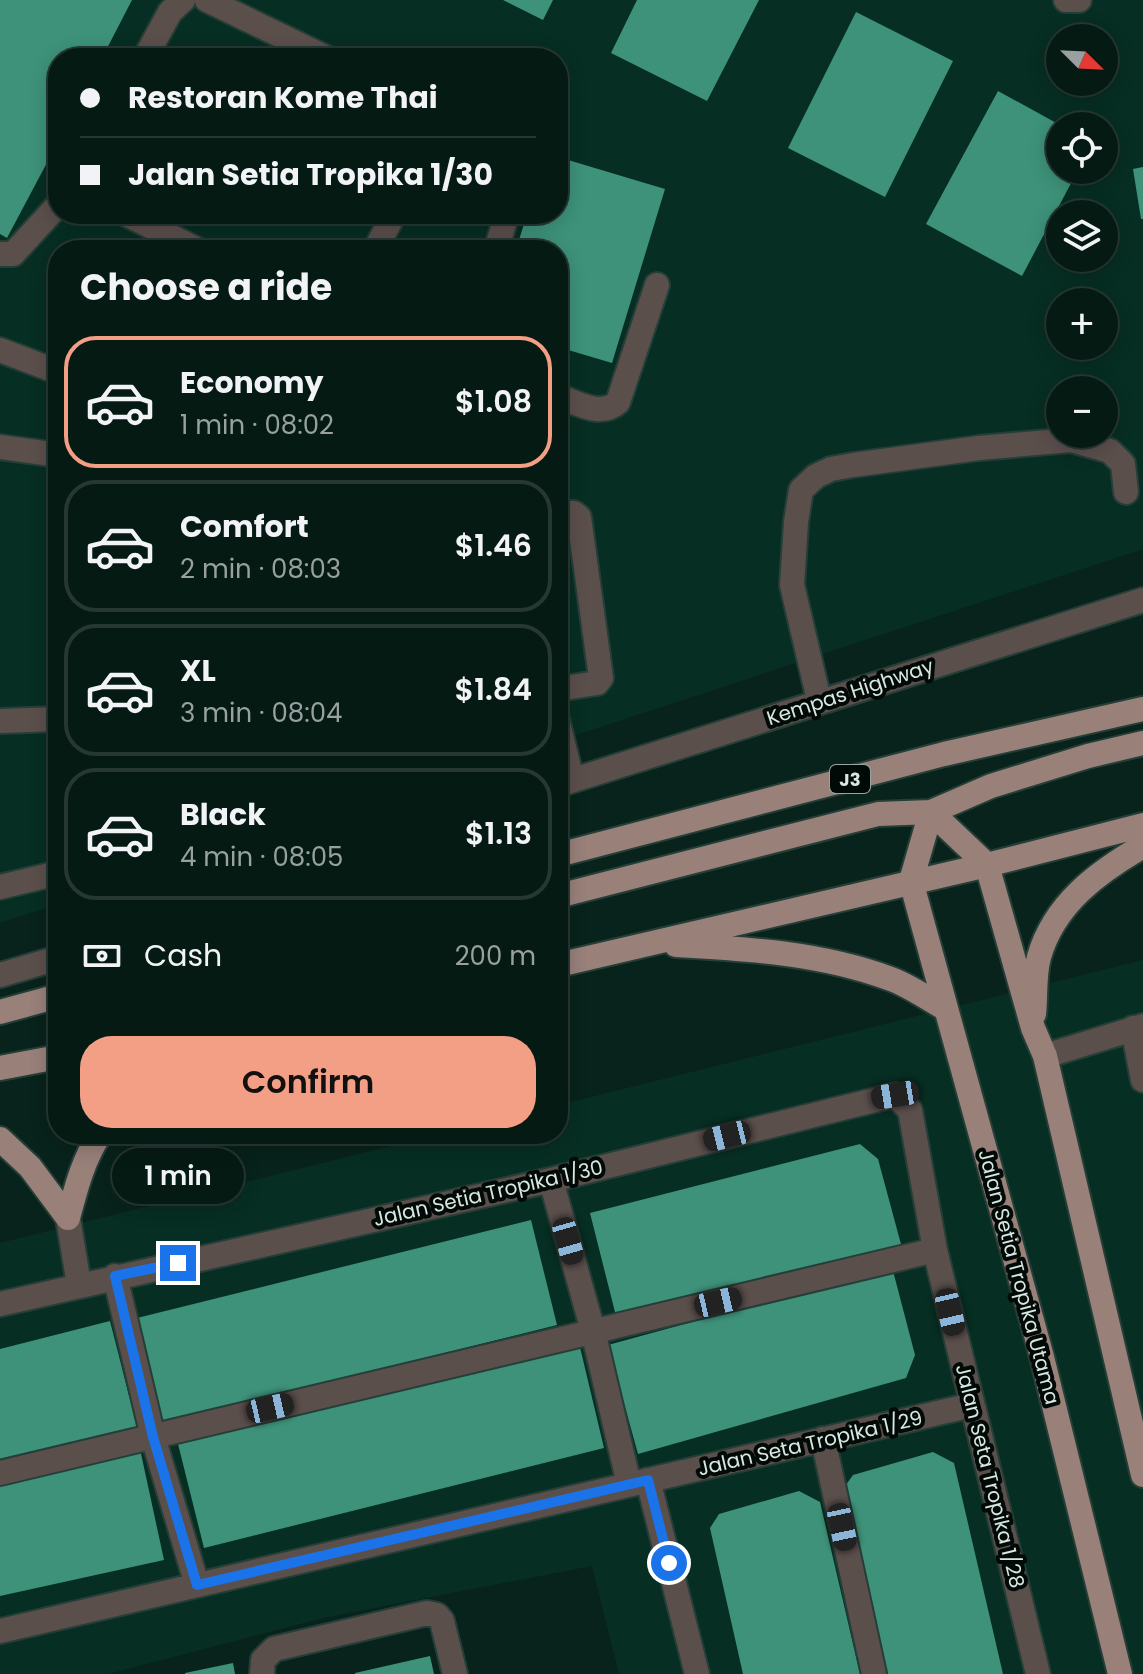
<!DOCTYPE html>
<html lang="en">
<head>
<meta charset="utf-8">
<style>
  body { margin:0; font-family:Poppins,sans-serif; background:#0f231d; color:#f1f3f6; height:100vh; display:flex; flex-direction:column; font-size:30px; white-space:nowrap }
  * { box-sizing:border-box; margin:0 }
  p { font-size:26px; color:#98a1a0 }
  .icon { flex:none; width:44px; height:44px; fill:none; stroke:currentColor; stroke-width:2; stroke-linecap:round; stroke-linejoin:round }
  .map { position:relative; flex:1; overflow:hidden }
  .panel { position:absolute; left:48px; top:240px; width:520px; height:904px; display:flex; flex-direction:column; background:#061a14; border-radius:32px; box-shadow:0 4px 20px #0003,0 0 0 2px #273834 }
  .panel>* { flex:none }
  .guide { position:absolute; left:48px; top:48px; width:520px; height:176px; border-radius:32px; box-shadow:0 4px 20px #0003,0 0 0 2px #273834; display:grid; align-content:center; height:176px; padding:0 32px; background:#061a14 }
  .needle { width:52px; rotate:114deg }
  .tools { position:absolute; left:1046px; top:24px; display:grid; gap:16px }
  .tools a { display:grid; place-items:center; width:72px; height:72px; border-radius:50%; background:#061a14; box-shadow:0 4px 20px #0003,0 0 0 2px #273834; font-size:40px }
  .end { position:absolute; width:36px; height:36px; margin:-18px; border:10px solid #1a73e8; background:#fff; box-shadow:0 0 0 4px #fff }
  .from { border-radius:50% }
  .bubble { position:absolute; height:56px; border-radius:28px; background:#061a14; box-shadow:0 4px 20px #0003,0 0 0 2px #273834; font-size:26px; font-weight:600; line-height:56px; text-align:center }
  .car { position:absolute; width:24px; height:48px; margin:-24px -12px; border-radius:10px; box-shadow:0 0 6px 2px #0007; background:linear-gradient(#222 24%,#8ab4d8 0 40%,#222 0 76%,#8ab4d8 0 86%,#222 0) }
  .guide b { display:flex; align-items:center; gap:28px; height:76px; font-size:30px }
  .guide b+b { border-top:2px solid #273834 }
  .guide i { width:20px; height:20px; background:#f1f3f6 }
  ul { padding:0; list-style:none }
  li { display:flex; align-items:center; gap:24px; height:132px; margin:0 16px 12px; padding:0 16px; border:4px solid #273834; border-radius:32px }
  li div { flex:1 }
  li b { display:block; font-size:30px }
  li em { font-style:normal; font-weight:600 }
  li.active { border-color:#f39f85 }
  li>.icon { width:72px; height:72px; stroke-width:1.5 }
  h2 { padding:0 32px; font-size:36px; line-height:96px }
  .pay { display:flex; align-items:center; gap:20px; height:88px; padding:0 32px; font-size:30px }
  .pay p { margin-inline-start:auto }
  .cta { display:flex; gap:16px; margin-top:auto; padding:16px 32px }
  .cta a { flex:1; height:92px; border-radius:32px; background:#f39f85; color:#111; font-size:32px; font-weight:600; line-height:92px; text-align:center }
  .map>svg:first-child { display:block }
  .built { fill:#072e23; fill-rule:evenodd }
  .building { fill:#3e927a }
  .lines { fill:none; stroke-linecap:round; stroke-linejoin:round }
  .minor-casing { stroke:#253e37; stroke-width:28 }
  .major-casing { stroke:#253e37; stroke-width:28 }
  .minor { stroke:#5b4f4c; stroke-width:24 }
  .major { stroke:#99817a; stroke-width:24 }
  .route { stroke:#1a73e8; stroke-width:10 }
  .labels { text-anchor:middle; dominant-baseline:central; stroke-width:8; stroke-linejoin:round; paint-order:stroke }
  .shield { fill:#020a07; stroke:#98a5a0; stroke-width:2 }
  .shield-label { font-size:18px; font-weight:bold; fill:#d8e7e1 }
  .street-label { font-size:20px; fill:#d8e7e1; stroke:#020a07 }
</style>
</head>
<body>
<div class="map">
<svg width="1143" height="1674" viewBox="0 0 1143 1674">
  <rect width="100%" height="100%" fill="#08231b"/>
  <path class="built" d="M0,0H1143V549L558,741V250H58V904L0,923ZM1060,38H1104V82H1060ZM58,58H558V214H58ZM1060,126H1104V170H1060ZM1060,214H1104V258H1060ZM1060,302H1104V346H1060ZM1060,390H1104V434H1060Z
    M1143,960V1674H619L592,1566L323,1618L108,1674H0V1243L439,1134H558V1105Z"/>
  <path class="building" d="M0,0H132L102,58H58V142L7,238L0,234Z
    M503,0H553L543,20Z
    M637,0H759L707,101L611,53Z
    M856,12L953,61L885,197L788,148Z
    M998,91L1060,125V170H1078L1022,276L926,224Z
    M558,157L665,189L612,363L558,347V250H516L527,214H558Z
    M1143,167V219H1141L1133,169Z
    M860,1144L878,1159L902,1248L618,1324L590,1213Z
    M531,1220L557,1325L163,1423L137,1318Z
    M892,1267L915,1355L906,1378L638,1454L608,1345Z
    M110,1321L138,1431L0,1467V1349Z
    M579,1343L604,1448L204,1548L178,1444Z
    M140,1449L164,1560L0,1596V1479Z
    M933,1452L954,1463L1003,1674H886L843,1489L853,1475Z
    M799,1491L820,1502L860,1674H743L710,1528L719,1514Z
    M430,1656L434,1674H355V1673Z
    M233,1663L235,1674H185V1673Z"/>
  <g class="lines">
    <defs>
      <path id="minor" d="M207,0L327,58
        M1066,0H1079
        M145,58L170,12L183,0
        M126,214L198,250
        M375,250L394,214
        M496,250L507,214
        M0,254H13L58,205
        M0,350L58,372
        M558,396C577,403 601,418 618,402L657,285
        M0,447L58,455
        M558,513H574L579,517L601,678L597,683L558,689
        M819,700L792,585L796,522L801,490L816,476L831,469L853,465L979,448L1071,440L1110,451L1123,464L1126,492
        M0,721L58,719
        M558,723L572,780
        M558,785L1143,600
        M0,887L58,873
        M0,975L58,958
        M1133,1028L1143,1080
        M1045,1056L1143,1026
        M551,1180L593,1331L629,1484
        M68,1218L79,1285
        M115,1276L153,1437L197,1585
        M0,1304L551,1180L895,1095L910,1110L935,1250L1038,1674
        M823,1439L874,1674
        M0,1473L935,1250
        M648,1480L697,1674
        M0,1631L972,1405
        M262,1674L263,1660L274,1649L427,1613L437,1615L442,1621L455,1674"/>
      <path id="major" d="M931,812L987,865
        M558,855L944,754L1143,709
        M987,865L1033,1028L1045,1056L1143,1475
        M911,881L1042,1357L1120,1674
        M911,881L931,812
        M558,896L878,814L931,812L991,786L1088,756L1143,743
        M676,945C750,949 821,953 891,979C910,986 928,999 946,1009
        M558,965L987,865L1143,825
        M0,1012L58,996
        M1034,1014C1036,996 1034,975 1039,957C1054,904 1098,872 1143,846
        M0,1068L58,1057
        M0,1139L30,1167L68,1218
        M68,1218C76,1188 83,1160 100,1134"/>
    </defs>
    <use href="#minor" class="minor-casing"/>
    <use href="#major" class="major-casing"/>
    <use href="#minor" class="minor"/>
    <use href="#major" class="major"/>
  </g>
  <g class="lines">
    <path class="route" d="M178,1263L115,1276L153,1437L197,1585L648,1480L669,1563"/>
  </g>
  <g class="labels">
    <rect class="shield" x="830" y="765" width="40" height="28" rx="6"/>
    <g class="shield-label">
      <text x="850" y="779">J3</text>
    </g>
    <g class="street-label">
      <text transform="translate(850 692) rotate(-18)">Kempas Highway</text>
      <text transform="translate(488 1193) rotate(-13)">Jalan Setia Tropika 1/30</text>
      <text transform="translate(1019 1277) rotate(75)">Jalan Setia Tropika Utama</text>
      <text transform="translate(810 1443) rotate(-13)">Jalan Seta Tropika 1/29</text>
      <text transform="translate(990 1476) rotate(76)">Jalan Seta Tropika 1/28</text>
    </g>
  </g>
</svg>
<div class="tools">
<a><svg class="needle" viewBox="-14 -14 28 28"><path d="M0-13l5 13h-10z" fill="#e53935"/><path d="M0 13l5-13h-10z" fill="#98a1a0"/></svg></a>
<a><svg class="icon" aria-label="locate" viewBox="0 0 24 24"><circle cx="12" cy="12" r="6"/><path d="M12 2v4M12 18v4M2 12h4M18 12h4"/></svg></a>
<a><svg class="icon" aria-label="layers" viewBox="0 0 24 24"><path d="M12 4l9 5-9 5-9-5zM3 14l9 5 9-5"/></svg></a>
<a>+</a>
<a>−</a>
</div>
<i class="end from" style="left:669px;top:1563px"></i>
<i class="end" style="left:178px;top:1263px"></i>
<div class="bubble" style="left:112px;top:1148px;width:132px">1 min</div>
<i class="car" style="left:895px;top:1095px;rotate:261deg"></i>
<i class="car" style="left:727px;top:1136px;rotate:256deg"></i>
<i class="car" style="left:568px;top:1241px;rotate:164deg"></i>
<i class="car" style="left:718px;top:1302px;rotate:77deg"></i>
<i class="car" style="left:950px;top:1312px;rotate:167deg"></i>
<i class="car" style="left:270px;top:1408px;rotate:77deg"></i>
<i class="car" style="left:842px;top:1527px;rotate:168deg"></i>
<div class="guide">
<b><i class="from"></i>Restoran Kome Thai</b>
<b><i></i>Jalan Setia Tropika 1/30</b>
</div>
<section class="panel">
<h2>Choose a ride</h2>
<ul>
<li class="active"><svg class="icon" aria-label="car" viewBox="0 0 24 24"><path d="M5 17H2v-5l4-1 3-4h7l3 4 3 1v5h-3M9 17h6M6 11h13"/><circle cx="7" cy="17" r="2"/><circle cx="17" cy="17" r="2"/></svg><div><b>Economy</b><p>1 min · 08:02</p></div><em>$1.08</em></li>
<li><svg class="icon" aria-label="car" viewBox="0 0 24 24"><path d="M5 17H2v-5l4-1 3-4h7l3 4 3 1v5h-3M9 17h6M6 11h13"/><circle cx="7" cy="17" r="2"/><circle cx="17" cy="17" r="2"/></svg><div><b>Comfort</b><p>2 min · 08:03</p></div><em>$1.46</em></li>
<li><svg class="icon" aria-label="car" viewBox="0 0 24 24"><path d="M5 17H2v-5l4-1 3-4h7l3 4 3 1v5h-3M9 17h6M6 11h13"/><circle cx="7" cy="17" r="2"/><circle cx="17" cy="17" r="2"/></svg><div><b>XL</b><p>3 min · 08:04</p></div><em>$1.84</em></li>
<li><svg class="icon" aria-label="car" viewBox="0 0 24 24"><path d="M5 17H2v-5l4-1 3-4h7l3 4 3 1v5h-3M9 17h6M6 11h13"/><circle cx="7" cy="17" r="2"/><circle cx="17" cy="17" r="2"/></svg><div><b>Black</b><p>4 min · 08:05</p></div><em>$1.13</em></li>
</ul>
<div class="pay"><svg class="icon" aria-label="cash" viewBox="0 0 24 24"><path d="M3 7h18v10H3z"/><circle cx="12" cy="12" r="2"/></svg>Cash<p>200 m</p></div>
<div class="cta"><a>Confirm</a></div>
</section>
</div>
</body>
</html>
